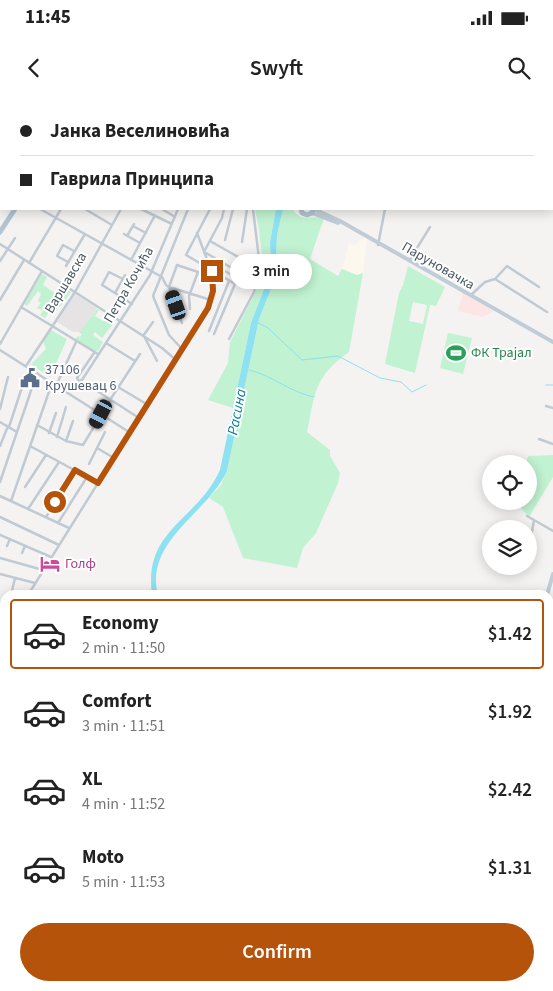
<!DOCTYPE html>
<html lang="en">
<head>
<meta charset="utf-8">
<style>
  body { margin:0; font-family:"Source Sans 3",sans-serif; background:#f6f6f6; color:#222; height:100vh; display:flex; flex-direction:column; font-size:19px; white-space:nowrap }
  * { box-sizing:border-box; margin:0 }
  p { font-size:16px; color:#767676 }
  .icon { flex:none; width:28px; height:28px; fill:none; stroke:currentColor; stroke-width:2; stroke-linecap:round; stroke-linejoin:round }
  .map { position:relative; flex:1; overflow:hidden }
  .sheet { position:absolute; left:0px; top:490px; width:554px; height:401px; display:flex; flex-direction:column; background:#fff; border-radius:15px 15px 0 0; box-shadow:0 2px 12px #0003 }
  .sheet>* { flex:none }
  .guide { position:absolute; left:0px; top:0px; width:554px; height:110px; box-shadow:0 2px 12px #0003; display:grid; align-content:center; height:110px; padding:0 20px; background:#fff }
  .fabs { position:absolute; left:482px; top:355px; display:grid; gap:10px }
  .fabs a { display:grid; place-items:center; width:55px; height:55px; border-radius:50%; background:#fff; box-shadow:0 2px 12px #0003; font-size:25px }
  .end { position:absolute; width:22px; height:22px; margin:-11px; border:6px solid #b45309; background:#fff; box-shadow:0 0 0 2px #fff }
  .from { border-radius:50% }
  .bubble { position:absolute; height:35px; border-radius:18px; background:#fff; box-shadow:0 2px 12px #0003; font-size:16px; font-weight:600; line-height:35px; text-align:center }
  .car { position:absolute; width:15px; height:30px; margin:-15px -8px; border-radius:6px; box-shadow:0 0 4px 1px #0007; background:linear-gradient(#222 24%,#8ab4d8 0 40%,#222 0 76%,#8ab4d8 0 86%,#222 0) }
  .guide b { display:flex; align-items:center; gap:18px; height:48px; font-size:19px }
  .guide b+b { border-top:1px solid #e0e0e0 }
  .guide i { width:12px; height:12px; background:#222 }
  ul { padding:9px 0 0; list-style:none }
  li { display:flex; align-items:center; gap:15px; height:70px; margin:0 10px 8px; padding:0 10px; border:2px solid transparent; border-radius:5px }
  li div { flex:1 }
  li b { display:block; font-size:19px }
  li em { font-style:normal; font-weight:600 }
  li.selected { border-color:#b45309 }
  li>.icon { width:45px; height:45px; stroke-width:1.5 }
  .cta { display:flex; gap:10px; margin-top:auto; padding:10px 20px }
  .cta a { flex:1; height:58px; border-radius:30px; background:#b45309; color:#fff; font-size:20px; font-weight:600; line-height:58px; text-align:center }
  .status { display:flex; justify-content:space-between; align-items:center; height:35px; padding:0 25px; background:#fff; direction:ltr }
  .status svg { height:14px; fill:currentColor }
  header { display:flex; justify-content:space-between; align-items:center; height:65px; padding:0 20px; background:#fff; font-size:22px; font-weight:600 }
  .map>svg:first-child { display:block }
  .commercial { fill:#fdf8ee }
  .education { fill:#e6e3e5 }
  .medical { fill:#fce5e4 }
  .green { fill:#c1f2d1; fill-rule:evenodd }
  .water { fill:#8de1f0 }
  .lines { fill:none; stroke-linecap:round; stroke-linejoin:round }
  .stream { stroke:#8de1f0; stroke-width:1 }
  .street { stroke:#c0cad2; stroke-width:2.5 }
  .secondary { stroke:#c0ccd6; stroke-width:4 }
  .primary { stroke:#b2c3d1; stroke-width:5 }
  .route { stroke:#b45309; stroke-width:6 }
  .labels { text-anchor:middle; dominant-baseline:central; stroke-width:4; stroke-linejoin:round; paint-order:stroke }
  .street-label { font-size:14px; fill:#495761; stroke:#fff }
  .leisure-label { font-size:14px; fill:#27864d; stroke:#fff; text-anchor:start }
  .service-label { font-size:14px; fill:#4e5e75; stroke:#fff; text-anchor:start }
  .hotel-label { font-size:14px; fill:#b23c85; stroke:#fff; text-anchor:start }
  .water-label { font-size:15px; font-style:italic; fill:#098095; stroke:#fff }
</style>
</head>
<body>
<div class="status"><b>11:45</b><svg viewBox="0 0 49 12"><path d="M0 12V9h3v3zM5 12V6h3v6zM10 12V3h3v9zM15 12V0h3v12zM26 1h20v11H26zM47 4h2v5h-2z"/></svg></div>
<header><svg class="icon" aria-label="back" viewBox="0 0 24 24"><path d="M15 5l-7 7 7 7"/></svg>Swyft<svg class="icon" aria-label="search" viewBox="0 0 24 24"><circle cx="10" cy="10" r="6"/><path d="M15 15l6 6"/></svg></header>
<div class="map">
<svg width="553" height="891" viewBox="0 0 553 891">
  <rect width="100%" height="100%" fill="#f5f2f2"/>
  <path class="commercial" d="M365,138L367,139L363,173L357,175L342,169L349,143L355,146L359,141Z"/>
  <path class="education" d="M75,194L97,208L81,232H73L57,222Z"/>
  <path class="medical" d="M463,193L466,195L494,211L482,217L458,211Z"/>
  <path class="green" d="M255,109H276L270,141L271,162L269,176L251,223L233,308L208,300L228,263L230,242L255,193L263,166L259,130Z
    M283,109L293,110C302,123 311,115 324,118L310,159L338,176L342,169L357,175L363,173L349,252C314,277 315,293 307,332L330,350V356L340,373L338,383L316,433L303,448L297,468L243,458L223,407L209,398L221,385L227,371L259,219L275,179L277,135Z
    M408,166L445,187L436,206L430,205L415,273L385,264L399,193L403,185ZM413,202L427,205L423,224L409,221Z
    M42,174L47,177L43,185L61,197L65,193L64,192L66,189L71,192L60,207L55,204L45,218L40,215L46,206L41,210L37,208L41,203L38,201L41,194L38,191L27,206L24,204Z
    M97,209L99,210L95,216L103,221L107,218L114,223L102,238L95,232L93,235L103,242L98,251H94L75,239L78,236L80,237L82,234L79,233Z
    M51,230L67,239L50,277L31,264L46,249L43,241Z
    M448,233L472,238L463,274L440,268Z
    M553,355V377L529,417L519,406L520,401H529V364H526L528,356Z
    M549,848L553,851V891H452L456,886H549Z"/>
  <path class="water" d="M276,109H283L277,135L275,179L259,219L227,371C208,413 144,441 158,495H152C143,429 197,421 220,370L251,223L269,176L271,162L270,142Z"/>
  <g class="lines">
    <path class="stream" d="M258,223L268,228L302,260L338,256L380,278L401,282L412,292L426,285
      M249,270C272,275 291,293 314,297
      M546,285H553
      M258,891L261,886"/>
    <path class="street" d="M35,0L37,1
      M49,0V1
      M73,0L74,1
      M190,0L192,1
      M220,0L221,1
      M540,0L542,1
      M31,1V0
      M62,1L63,0
      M123,1V0
      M186,1L187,0
      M443,1L444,0
      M0,4L1,5
      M552,9L553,10
      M0,48L1,46
      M552,81L553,82
      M0,84L1,85
      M40,109L162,177L166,185L169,187L182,223
      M85,109L112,125
      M141,109L172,124
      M162,109L175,117
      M210,109L186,155L235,184L214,234
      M133,126L146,133
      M124,134L140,143
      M127,136L134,124
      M225,140L233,109
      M210,141L256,167
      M242,142L247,109
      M0,144L162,248L176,260
      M378,145L385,109
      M205,150L222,118L224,109
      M206,153L237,171
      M131,160L154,117
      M0,161L15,138
      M409,161L430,127
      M68,162L57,156L63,145L74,151
      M29,163L61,109
      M210,163L247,183L260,163
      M66,166L85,134
      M125,175L115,193L132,204
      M495,179L507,166L539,187
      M169,187L177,165L198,172L189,196L190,209
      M169,187L211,200
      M115,193L102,185L109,172L123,179
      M471,195L485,182L495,179L547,212
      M0,200L24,160
      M21,207L98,254
      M209,231L229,181
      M143,236L153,222
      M145,238L157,261
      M229,239L254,192L260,167L253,109
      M106,243L135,261
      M0,244L42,171
      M182,249L169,235L153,196L188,109
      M0,250L129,332
      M94,253L77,278L79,281L82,280L150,175L178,109
      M26,266L75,192L121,109
      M56,286L76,242
      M91,287L139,318
      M118,287L148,305
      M546,306L553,308
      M0,309L8,277
      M0,322L17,332
      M37,325L66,341L83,345L110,300L140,254
      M9,327L24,281
      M49,333L56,313
      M57,337L66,307
      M539,339L553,344
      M66,341L73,321
      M0,346L8,326
      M30,346L98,383
      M97,348L114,358
      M89,364L105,332
      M0,382L37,273
      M25,387L46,355
      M0,396L69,428
      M11,401L52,283
      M28,409L59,362
      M527,416L553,431
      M0,417L59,445
      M46,417L75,371
      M58,423L87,377
      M0,435L51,457
      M7,446L10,439
      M529,449L534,420
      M22,453L25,446
      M0,458L43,470
      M0,474L35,483
      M11,495L15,478
      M28,495L210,204L213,175L197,133
      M0,507L5,506
      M549,529L553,526
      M0,531L5,538
      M0,565L5,570
      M0,573L5,577
      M0,581L5,585
      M0,594L5,598
      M0,612L5,607
      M549,616L553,615
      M0,641L5,644
      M0,648L5,652
      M549,651L553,652
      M0,712L1,713
      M549,720H553
      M549,787L553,785
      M549,807L553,812
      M205,891L213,886"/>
    <path class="secondary" d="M314,109L340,121L553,242
      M312,113L338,123
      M547,495L553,474
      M549,748L553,755"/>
    <path class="primary" d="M105,0L106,1
      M84,1L85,0
      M319,1V0
      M301,109L302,113L307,115L312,113L313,109
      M0,132L15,109"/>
  </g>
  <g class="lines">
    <path class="route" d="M55,402L75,370L98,383L208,208L213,191L212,171"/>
  </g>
  <defs>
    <symbol id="stadium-bare" viewBox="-9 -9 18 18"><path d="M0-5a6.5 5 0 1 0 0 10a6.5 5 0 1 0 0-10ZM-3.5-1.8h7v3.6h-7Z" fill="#2e9e5b" stroke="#fff" stroke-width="2.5" paint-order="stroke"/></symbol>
    <symbol id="civic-bare" viewBox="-9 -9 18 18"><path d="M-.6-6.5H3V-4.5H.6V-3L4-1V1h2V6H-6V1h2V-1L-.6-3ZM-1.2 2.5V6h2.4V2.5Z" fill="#5c6f8a" stroke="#fff" stroke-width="2.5" paint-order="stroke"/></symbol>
    <symbol id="hotel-bare" viewBox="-9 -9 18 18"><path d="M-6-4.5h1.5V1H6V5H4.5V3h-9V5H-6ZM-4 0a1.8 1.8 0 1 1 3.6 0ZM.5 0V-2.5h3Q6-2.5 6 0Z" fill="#d1479c" stroke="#fff" stroke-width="2.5" paint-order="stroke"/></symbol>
  </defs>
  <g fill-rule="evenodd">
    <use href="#stadium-bare" x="442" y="239" width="28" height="28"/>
    <use href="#civic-bare" x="16" y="264" width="28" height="28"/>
    <use href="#hotel-bare" x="36" y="450" width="28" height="28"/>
  </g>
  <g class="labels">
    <g class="street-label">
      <text transform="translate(438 166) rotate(30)">Паруновачка</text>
      <text transform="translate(66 183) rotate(-59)">Варшавска</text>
      <text transform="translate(129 185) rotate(-60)">Петра Кочића</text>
    </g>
    <g class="leisure-label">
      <text x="471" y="253">ФК Трајал</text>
    </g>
    <g class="service-label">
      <text x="45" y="270">37106<tspan x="45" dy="16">Крушевац 6</tspan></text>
    </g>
    <g class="hotel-label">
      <text x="65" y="464">Голф</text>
    </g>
    <g class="water-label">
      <text transform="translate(237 312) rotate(-79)">Расина</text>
    </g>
  </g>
</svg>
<div class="fabs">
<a><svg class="icon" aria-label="locate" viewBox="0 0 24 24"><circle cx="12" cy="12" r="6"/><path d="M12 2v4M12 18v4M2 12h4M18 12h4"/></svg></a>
<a><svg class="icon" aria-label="layers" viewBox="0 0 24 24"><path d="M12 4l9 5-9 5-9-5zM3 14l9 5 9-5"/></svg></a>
</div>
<i class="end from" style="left:55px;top:402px"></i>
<i class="end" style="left:212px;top:171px"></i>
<div class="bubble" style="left:230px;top:154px;width:82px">3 min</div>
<i class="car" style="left:176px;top:205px;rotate:341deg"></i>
<i class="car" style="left:101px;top:314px;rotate:208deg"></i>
<div class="guide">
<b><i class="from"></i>Јанка Веселиновића</b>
<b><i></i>Гаврила Принципа</b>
</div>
<section class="sheet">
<ul>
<li class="selected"><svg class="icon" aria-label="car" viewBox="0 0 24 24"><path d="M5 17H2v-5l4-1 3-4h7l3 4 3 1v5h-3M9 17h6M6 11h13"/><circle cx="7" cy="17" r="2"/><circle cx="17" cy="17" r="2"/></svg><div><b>Economy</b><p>2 min · 11:50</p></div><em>$1.42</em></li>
<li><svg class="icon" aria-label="car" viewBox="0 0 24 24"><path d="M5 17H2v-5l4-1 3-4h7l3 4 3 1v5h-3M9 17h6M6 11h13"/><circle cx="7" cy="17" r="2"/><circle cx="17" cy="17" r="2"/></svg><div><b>Comfort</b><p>3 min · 11:51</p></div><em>$1.92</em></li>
<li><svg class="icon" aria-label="car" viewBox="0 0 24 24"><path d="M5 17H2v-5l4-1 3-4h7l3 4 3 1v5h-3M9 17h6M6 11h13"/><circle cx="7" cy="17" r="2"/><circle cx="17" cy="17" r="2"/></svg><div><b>XL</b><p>4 min · 11:52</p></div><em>$2.42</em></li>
<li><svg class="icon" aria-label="car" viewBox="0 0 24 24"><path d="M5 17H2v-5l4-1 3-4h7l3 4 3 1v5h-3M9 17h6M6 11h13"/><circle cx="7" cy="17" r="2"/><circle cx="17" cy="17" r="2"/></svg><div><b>Moto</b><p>5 min · 11:53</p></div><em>$1.31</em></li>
</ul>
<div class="cta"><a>Confirm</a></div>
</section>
</div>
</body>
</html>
